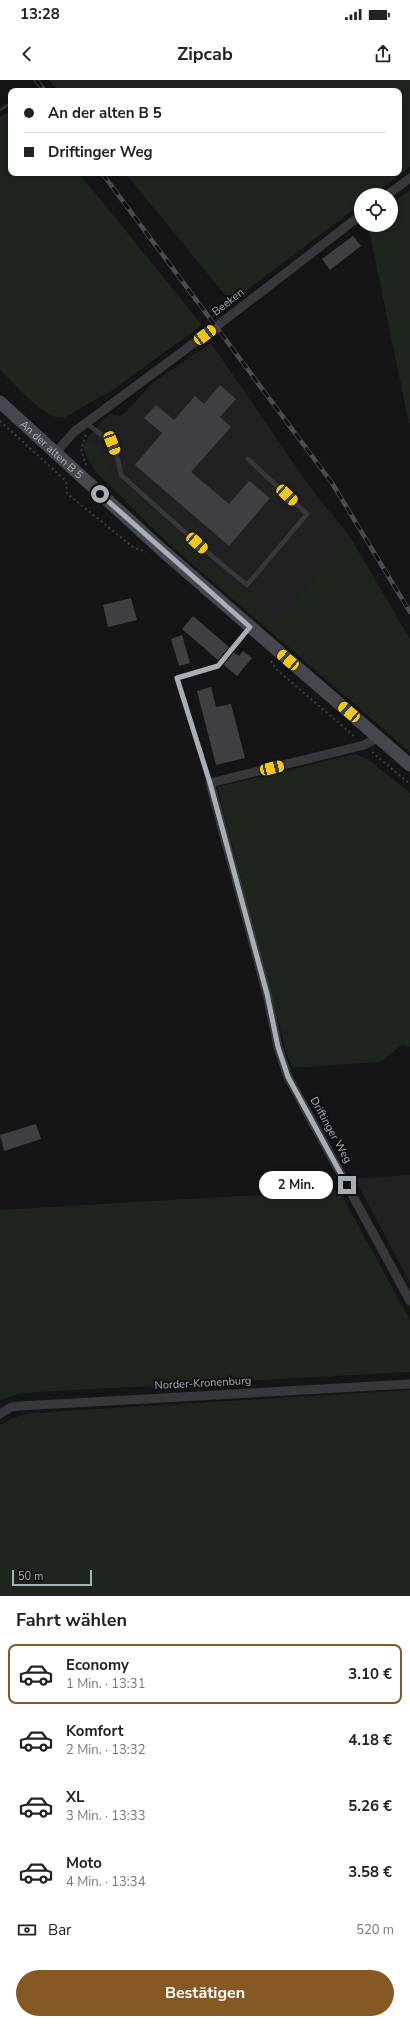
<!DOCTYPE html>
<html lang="de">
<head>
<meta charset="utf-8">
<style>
  body { margin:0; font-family:"Nunito Sans",sans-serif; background:#f6f6f6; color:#222; height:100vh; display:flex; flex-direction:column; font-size:15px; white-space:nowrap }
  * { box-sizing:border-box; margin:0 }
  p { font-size:13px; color:#767676 }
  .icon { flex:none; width:22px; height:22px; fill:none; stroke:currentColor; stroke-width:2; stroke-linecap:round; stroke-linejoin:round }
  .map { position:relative; height:1516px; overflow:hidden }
  .panel { display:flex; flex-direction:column; background:#fff; flex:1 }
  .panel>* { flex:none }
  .guide { position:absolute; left:8px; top:8px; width:394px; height:88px; border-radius:8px; box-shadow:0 2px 10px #0003; display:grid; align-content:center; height:88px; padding:0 16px; background:#fff }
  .tools { position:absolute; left:354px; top:108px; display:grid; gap:8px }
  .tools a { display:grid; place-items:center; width:44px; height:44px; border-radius:50%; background:#fff; box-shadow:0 2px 10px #0003; font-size:20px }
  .scale { position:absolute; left:12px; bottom:10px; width:80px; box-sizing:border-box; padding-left:4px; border:2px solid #a6aeb8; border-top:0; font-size:11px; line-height:14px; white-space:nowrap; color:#a6aeb8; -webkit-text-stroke:3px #101012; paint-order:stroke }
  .end { position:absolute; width:18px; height:18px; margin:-9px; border:5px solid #a6aeb8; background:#111; box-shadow:0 0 0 2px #111 }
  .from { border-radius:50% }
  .bubble { position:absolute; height:28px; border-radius:14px; background:#fff; box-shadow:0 2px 10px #0003; font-size:13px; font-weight:700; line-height:28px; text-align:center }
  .car { position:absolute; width:12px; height:24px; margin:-12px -6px; border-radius:5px; box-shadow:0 0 3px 1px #0007; background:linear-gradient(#f5c518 24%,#345 0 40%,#f5c518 0 76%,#345 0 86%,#f5c518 0) }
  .guide b { display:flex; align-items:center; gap:14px; height:38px; font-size:15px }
  .guide b+b { border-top:1px solid #e0e0e0 }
  .guide i { width:10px; height:10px; background:#222 }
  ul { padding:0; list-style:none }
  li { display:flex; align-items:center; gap:12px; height:60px; margin:0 8px 6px; padding:0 8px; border:2px solid transparent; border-radius:8px }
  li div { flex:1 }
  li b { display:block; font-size:15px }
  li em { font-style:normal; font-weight:700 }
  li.selected { border-color:#855824 }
  li>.icon { width:36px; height:36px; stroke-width:1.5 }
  h2 { padding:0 16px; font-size:18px; line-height:48px }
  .pay { display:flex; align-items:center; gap:10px; height:44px; padding:0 16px; font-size:15px }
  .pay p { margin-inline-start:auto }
  .primary-button { display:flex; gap:8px; margin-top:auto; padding:8px 16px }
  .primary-button a { flex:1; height:46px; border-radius:24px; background:#855824; color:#fff; font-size:16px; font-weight:700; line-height:46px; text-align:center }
  .status { display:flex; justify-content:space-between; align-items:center; height:28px; padding:0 20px; background:#fff; direction:ltr }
  .status svg { height:11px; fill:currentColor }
  header { display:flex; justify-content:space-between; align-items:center; height:52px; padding:0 16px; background:#fff; font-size:18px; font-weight:700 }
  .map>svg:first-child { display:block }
  .built { fill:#212124 }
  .green { fill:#1d251d }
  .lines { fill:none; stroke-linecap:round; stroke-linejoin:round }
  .stream { stroke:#2a363c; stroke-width:3 }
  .building { fill:#3f4044 }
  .path { stroke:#3c3f44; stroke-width:2; stroke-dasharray:2 3; stroke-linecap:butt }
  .service { stroke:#36383c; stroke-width:4.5 }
  .minor { stroke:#36383c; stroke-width:9 }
  .secondary { stroke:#44474d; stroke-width:13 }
  .rail-casing { stroke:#494c52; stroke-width:4.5 }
  .rail { stroke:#101012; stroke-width:3; stroke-dasharray:9; stroke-linecap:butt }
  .route { stroke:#a6aeb8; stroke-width:5 }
  .labels { text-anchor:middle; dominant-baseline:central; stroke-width:4; stroke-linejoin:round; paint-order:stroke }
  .street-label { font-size:11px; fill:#a6aeb8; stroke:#101012 }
</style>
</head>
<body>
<div class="status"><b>13:28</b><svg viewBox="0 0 49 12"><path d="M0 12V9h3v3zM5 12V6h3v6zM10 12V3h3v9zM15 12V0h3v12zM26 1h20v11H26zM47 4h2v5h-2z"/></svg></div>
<header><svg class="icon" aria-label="back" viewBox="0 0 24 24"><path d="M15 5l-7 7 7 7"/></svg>Zipcab<svg class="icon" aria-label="share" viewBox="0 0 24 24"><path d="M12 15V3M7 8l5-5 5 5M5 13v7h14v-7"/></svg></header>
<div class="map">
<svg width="410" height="1516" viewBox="0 0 410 1516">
  <rect width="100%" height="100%" fill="#151517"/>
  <path class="built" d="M211,263L310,407L350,457L277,541L108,387L94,360L89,356L110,333L120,336L126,332L152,303Z
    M410,1095V1203L355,1099Z"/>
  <path class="green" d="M49,0H410V87L373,115H361V124L231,222L125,93H399V11H58Z
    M11,31V93H79L202,245L110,312C94,318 81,330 65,337C48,344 12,301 0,290V37Z
    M410,110V343L409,344L368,145H391V124Z
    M89,356L97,364L108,387L277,541L350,457L410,559V672L170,465L93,389L84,370V365Z
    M355,674L369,680L410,713V967L402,965C393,970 389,979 378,982L293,988L287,975L217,707Z
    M339,1110L410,1240V1292L21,1313L0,1320V1130Z
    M410,1310V1516H0V1345C10,1339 20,1335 32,1333Z"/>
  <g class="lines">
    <path class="stream" d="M0,30L11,23"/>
  </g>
  <path class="building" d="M353,156L361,166L330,190L322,179Z
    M220,305L236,319L220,337L231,347L191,392L229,424L249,401L270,418L229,466L135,385L162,353L144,338L156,325L174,340L195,316L204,324Z
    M131,518L137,540L108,547L103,525Z
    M193,536L229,567L218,580L182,549Z
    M182,555L190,583L179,586L171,559Z
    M243,571L252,578L237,596L224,585L234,572L239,576Z
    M211,607L216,627L231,624L245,678L216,685L197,611Z
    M36,1044L41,1059L4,1071L0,1055Z"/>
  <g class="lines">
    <path class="path" d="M0,341L66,401L67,413L71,417L133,467L146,472
      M86,355L81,369L86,385
      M271,581L276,589L355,657
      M372,672L410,704"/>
    <path class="service" d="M86,343C111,362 116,363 121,395L207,472L247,505L307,434L248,379
      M210,703L177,598L218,586L249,548"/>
    <path class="minor" d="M387,115L410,98
      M55,373L75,351L86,343L217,246L361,135
      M378,658L364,665L210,703L267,914L278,967L288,997L410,1221
      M0,1334L11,1327L20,1326L410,1304"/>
    <path class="secondary" id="s1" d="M0,322L163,471L410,685"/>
    <defs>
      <path id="rail" d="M36,0L45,11
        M102,93L332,403L410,532"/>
    </defs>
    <use href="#rail" class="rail-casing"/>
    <use href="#rail" class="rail"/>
  </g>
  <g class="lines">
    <path class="route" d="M100,414L250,547L218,586L177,598L210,703L267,914L278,967L288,997L347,1105"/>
  </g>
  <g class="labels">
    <g class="street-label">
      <text transform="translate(228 222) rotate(-38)">Beeken</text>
      <text stroke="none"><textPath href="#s1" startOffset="70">An der alten B 5</textPath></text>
      <text transform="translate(331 1050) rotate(61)">Driftinger Weg</text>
      <text transform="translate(203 1303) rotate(-3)">Norder-Kronenburg</text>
    </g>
  </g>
</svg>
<div class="tools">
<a><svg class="icon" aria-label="locate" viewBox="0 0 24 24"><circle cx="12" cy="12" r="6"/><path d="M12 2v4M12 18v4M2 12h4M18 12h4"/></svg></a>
</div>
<div class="scale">50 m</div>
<i class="end from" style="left:100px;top:414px"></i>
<i class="end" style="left:347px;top:1105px"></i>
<div class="bubble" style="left:259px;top:1091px;width:74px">2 Min.</div>
<i class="car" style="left:205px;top:255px;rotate:54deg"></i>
<i class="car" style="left:112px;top:363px;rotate:159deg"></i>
<i class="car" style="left:287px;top:415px;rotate:133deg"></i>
<i class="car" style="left:197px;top:463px;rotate:132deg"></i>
<i class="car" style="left:288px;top:580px;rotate:311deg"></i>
<i class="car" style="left:349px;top:632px;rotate:311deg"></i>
<i class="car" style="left:272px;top:688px;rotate:77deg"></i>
<div class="guide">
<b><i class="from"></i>An der alten B 5</b>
<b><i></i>Driftinger Weg</b>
</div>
</div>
<section class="panel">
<h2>Fahrt wählen</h2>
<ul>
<li class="selected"><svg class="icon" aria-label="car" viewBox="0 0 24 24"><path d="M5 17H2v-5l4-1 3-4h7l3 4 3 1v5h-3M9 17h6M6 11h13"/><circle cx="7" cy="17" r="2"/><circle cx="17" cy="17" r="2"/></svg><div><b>Economy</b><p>1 Min. · 13:31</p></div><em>3.10 €</em></li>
<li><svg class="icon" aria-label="car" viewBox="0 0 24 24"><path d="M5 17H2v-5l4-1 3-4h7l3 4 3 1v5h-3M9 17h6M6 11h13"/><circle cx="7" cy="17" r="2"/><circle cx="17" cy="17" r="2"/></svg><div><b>Komfort</b><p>2 Min. · 13:32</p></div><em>4.18 €</em></li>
<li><svg class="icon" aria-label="car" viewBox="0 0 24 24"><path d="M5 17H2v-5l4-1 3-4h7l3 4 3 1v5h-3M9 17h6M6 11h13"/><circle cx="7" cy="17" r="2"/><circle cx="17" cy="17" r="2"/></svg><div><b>XL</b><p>3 Min. · 13:33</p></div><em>5.26 €</em></li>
<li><svg class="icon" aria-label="car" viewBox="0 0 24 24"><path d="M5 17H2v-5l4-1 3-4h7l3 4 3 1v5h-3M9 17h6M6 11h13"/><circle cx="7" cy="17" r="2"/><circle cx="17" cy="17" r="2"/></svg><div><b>Moto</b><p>4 Min. · 13:34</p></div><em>3.58 €</em></li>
</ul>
<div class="pay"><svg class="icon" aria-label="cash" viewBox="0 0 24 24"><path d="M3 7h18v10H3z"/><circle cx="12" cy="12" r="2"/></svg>Bar<p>520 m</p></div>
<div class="primary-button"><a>Bestätigen</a></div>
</section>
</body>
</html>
